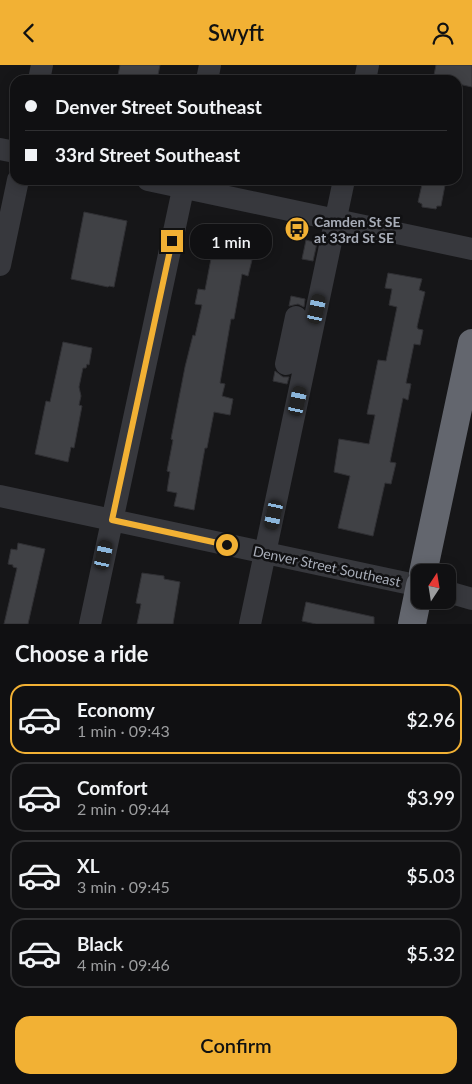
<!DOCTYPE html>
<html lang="en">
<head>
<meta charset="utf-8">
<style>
  body { margin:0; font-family:Lato,sans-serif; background:#19191b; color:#f1f3f6; height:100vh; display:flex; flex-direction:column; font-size:19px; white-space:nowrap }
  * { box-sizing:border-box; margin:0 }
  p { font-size:16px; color:#9c9d9f }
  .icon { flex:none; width:28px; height:28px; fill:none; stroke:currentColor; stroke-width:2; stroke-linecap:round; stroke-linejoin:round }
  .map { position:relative; height:559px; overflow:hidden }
  .panel { display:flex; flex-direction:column; background:#101012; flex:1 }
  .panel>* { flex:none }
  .banner { position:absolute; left:10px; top:10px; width:452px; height:110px; border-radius:15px; box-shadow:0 2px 12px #0003,0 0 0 1px #303032; display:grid; align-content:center; height:110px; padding:0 15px; background:#101012 }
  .needle { width:32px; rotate:12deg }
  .tools { position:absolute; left:411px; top:499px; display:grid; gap:10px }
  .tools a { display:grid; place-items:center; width:45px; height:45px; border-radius:10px; background:#101012; box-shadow:0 2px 12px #0003,0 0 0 1px #303032; font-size:25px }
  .end { position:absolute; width:22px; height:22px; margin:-11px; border:6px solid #f2b134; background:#111; box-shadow:0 0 0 2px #111 }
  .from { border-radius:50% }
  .bubble { position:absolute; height:35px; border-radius:15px; background:#101012; box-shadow:0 2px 12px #0003,0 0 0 1px #303032; font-size:16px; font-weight:600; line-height:35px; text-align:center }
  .car { position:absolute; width:15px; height:30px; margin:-15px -8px; border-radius:6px; box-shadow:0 0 4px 1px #0007; background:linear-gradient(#222 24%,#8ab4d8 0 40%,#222 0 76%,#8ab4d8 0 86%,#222 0) }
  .banner b { display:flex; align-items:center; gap:18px; height:48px; font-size:19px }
  .banner b+b { border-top:1px solid #303032 }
  .banner i { width:12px; height:12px; background:#f1f3f6 }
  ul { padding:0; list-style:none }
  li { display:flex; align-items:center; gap:15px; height:70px; margin:0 10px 8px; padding:0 5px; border:2px solid #303032; border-radius:15px }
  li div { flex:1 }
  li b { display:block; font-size:19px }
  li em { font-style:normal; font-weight:600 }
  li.on { border-color:#f2b134 }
  li>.icon { width:45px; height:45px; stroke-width:1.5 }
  h2 { padding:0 15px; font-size:22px; line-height:60px }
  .action { display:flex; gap:10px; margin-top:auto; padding:10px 15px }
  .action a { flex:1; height:58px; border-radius:15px; background:#f2b134; color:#111; font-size:20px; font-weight:600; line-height:58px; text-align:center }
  header { display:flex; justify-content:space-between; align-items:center; height:65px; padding:0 15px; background:#f2b134; color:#111; font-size:22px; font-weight:600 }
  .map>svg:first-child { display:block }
  .building { fill:#404145; stroke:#303034 }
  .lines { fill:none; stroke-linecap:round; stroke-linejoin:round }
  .minor { stroke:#37383d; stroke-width:22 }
  .highway { stroke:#63666e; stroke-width:28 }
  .route { stroke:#f2b134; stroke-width:6 }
  .labels { text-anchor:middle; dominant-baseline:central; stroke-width:5; stroke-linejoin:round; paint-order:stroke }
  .poi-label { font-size:14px; font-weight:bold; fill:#a8adb8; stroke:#111113; text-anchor:start }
  .street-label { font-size:14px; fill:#a8adb8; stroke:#111113 }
</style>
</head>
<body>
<header><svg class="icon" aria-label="back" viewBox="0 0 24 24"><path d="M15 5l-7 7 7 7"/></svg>Swyft<svg class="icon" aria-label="person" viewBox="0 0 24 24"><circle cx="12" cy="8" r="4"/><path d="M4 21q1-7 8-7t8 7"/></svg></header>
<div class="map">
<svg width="472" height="559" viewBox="0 0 472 559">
  <rect width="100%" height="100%" fill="#161618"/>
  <path class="building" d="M120,0H160L157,15H117Z
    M436,0H472V22L458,19V15H433Z
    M423,115H446L441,141H437L436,144L422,142V139L418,137Z
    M84,147L127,156L114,222L109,221L108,222L71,214Z
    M226,173L243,177L241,183L247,185L245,193L252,195L248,211L242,209L234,254H231L220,318L225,319L222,331L233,334L230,350L214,347L207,383H205L194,445L174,441L177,428L167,426L170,407L167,406L173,375L171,374L185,302L193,270L195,271L202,240L195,239L198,224L205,225L214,178L225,180Z
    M306,175L317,178L313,196L302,194Z
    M388,208L422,214L419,225L425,227L417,262L418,264L423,265L420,280L414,279L406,318L411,319L408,335L403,333L390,397L396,398L391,419L385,418L373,471L338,463L350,411L334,407L339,374L369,379L375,350L367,349L378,295L386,296L397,242L389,240L392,224L385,223Z
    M291,231L305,234L304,242L298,239L289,241Z
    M63,277L92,283L89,300L87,299L86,303H83L79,322L81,331L79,340L82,341L74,383L71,382L68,397L35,389L46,336L50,337Z
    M275,306L283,312H289L287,319L273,316Z
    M18,478L45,484L28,559H4L17,503L13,502V500L8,499L11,484L17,485Z
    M142,508L164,511V514L180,517L173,559H137L141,539L136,538Z
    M306,537L374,552V559H316L302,556Z"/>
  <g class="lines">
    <path class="minor" d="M39,15L42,0
      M207,15L210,0
      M365,15L368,0
      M0,84L15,87
      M148,115L472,184
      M0,200L18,115
      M286,299L296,252
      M0,431L420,521
      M448,527L472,534
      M90,559L185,115
      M250,559L344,115"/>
    <path class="highway" d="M423,508L472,278
      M412,559L420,520"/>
  </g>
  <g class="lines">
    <path class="route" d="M172,176L112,455L227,480"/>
  </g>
  <defs>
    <symbol id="bus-disc" viewBox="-11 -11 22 22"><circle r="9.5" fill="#f2b134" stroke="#111113"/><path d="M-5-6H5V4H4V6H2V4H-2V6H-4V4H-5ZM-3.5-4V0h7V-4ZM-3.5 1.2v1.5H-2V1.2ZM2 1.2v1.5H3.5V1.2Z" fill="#111"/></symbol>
  </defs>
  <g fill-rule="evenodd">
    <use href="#bus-disc" x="283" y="150" width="28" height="28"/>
  </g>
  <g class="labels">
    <g class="poi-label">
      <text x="314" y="156">Camden St SE<tspan x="314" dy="16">at 33rd St SE</tspan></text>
    </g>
    <g class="street-label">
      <text transform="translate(327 501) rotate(12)">Denver Street Southeast</text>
    </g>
  </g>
</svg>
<div class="tools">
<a><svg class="needle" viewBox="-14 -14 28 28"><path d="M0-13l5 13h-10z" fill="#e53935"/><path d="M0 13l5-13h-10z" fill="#9c9d9f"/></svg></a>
</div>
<i class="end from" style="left:227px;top:480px"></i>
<i class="end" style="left:172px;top:176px"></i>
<div class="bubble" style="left:190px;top:159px;width:82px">1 min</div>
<i class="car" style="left:317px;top:244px;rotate:12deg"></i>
<i class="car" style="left:298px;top:336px;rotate:12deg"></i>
<i class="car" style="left:274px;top:450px;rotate:192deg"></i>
<i class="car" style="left:104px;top:490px;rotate:12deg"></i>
<div class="banner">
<b><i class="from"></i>Denver Street Southeast</b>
<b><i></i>33rd Street Southeast</b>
</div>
</div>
<section class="panel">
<h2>Choose a ride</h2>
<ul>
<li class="on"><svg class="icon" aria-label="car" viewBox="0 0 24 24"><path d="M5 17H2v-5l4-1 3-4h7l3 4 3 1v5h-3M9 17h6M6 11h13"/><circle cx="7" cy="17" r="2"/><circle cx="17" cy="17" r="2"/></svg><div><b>Economy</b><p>1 min · 09:43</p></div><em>$2.96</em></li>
<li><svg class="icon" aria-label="car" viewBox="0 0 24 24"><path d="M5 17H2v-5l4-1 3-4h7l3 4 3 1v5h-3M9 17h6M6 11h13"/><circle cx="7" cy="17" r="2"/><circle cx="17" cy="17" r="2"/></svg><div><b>Comfort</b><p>2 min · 09:44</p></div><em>$3.99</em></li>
<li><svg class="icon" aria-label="car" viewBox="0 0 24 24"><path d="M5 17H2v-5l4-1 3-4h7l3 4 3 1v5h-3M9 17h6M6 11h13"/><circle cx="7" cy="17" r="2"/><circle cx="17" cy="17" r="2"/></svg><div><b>XL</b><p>3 min · 09:45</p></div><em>$5.03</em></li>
<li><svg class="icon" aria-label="car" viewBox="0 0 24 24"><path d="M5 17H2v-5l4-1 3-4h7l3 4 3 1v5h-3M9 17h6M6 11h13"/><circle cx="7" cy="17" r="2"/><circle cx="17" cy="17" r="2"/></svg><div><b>Black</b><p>4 min · 09:46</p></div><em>$5.32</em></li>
</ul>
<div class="action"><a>Confirm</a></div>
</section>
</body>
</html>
